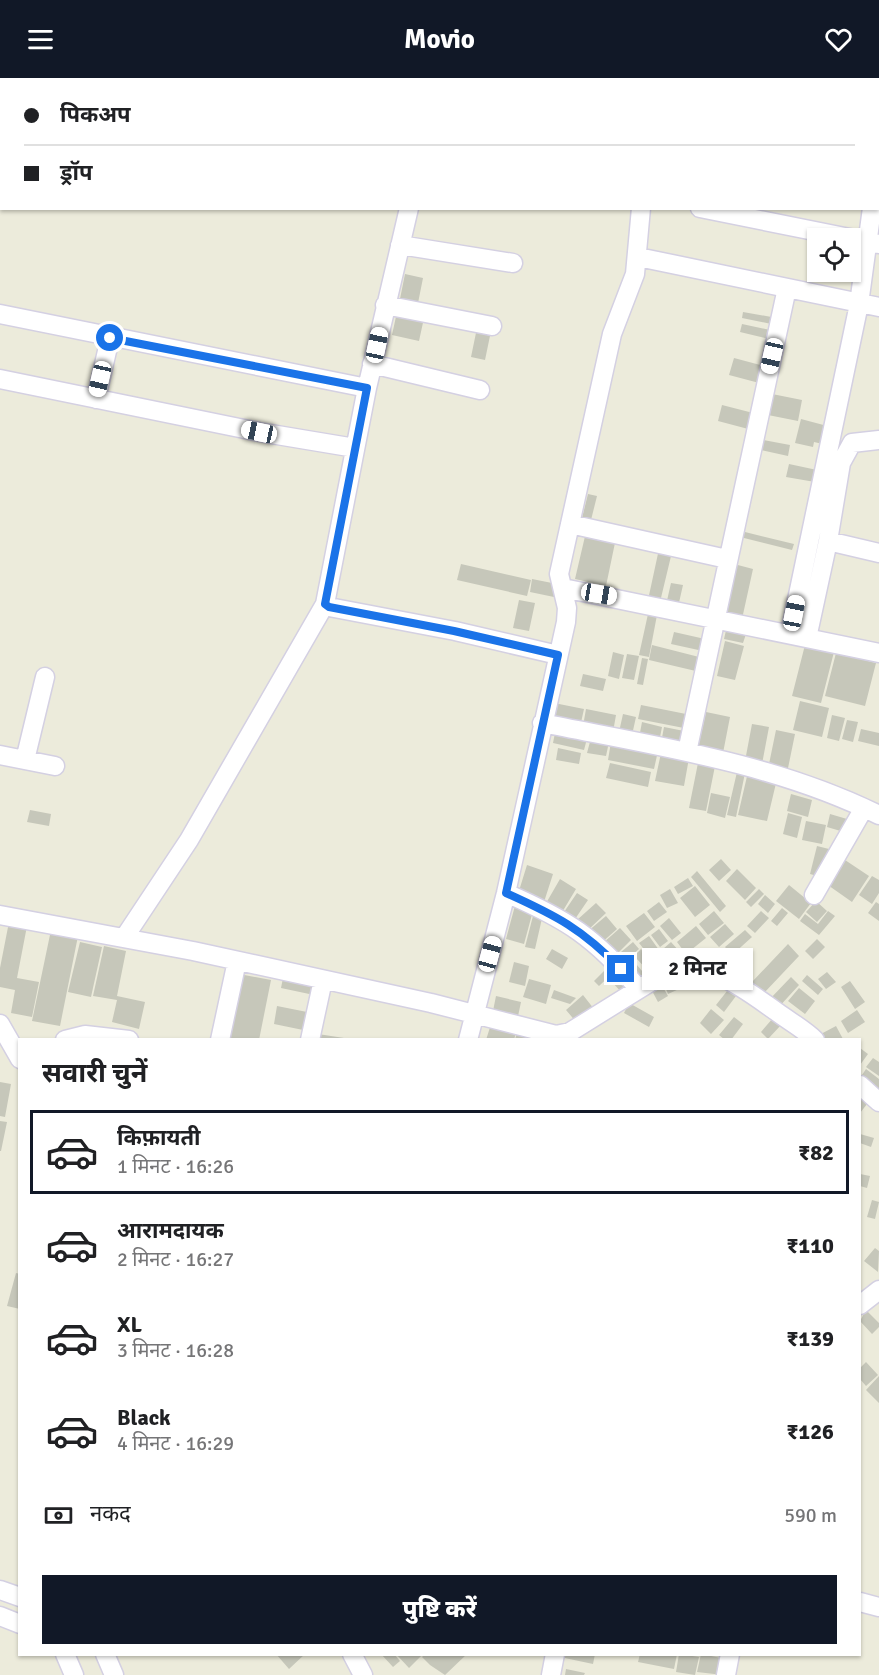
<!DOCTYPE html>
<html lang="hi">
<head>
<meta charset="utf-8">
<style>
  body { margin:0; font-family:Signika,"Noto Sans Devanagari",sans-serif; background:#f2f2f2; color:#202124; height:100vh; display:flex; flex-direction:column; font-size:22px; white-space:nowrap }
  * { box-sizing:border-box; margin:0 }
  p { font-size:20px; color:#757577 }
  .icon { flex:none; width:33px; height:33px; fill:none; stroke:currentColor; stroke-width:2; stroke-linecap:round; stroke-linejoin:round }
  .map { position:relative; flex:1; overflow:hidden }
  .details { position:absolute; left:18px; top:960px; width:843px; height:618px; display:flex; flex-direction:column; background:#fff; border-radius:0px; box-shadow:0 2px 4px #0004 }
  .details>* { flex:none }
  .top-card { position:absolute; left:0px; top:0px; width:879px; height:132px; box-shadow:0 2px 4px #0004; display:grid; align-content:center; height:132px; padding:0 24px; background:#fff }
  .tools { position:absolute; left:807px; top:150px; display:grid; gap:12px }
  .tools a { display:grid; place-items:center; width:54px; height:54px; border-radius:0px; background:#fff; box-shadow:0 2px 4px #0004; font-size:30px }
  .end { position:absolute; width:27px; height:27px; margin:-14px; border:8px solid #1a73e8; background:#fff; box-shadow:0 0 0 3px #fff }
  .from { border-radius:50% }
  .bubble { position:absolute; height:42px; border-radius:0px; background:#fff; box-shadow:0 2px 4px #0004; font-size:20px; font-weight:800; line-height:42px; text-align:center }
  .car { position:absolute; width:18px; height:36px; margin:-18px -9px; border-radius:8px; box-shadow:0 0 4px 2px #0007; background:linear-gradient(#fff 24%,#345 0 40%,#fff 0 76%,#345 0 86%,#fff 0) }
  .top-card b { display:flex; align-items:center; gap:21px; height:57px; font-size:22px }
  .top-card b+b { border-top:2px solid #e0e0e0 }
  .top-card i { width:15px; height:15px; background:#202124 }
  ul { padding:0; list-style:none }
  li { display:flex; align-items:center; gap:18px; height:84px; margin:0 12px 9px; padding:0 12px; border:3px solid transparent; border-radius:0px }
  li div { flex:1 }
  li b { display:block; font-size:22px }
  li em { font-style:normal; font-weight:800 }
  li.selected { border-color:#111827 }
  li>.icon { width:54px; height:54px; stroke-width:1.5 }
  h2 { padding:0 24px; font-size:27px; line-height:72px }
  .pay { display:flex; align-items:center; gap:15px; height:66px; padding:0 24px; font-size:22px }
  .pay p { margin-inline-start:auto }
  .cta { display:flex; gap:12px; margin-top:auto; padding:12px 24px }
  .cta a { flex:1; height:69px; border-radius:0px; background:#111827; color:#fff; font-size:24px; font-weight:800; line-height:69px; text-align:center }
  header { display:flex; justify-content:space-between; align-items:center; height:78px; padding:0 24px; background:#111827; color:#fff; font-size:27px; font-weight:800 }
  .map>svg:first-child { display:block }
  .building { fill:#c6c7ba }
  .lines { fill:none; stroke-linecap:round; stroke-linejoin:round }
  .minor-casing { stroke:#d4d0e2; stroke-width:21 }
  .minor { stroke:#fff; stroke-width:18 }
  .route { stroke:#1a73e8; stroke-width:8 }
</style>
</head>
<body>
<header><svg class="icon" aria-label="menu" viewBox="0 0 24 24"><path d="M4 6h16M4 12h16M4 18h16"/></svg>Movio<svg class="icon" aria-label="heart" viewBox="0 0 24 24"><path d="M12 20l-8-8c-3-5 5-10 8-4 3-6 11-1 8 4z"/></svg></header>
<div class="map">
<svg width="879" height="1597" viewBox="0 0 879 1597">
  <rect width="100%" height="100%" fill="#ecebdb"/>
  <path class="building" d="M405,196L423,200L418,225L400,221Z
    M397,234L424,240L419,263L392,257Z
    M743,234L777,240L776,247L742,240Z
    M742,246L775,253L774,262L740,254Z
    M477,250L491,253L485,282L471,279Z
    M734,280L768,289L763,306L729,297Z
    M772,316L802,322L798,343L768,337Z
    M722,327L757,336L752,352L718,343Z
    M801,341L831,349L827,367L814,364L813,369L795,365Z
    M758,361L790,367L788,378L756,371Z
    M789,386L817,392L815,404L786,399Z
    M588,416L597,418L590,446L581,444Z
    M741,453L794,466L792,472L740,459Z
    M586,454L616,460L606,508L575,501Z
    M659,471L672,474L660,524L648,522Z
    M461,486L531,502L527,518L457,502Z
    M734,486L753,491L742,541L723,537Z
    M532,501L557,506L554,519L530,514Z
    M671,505L683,507L678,529L666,527Z
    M519,522L535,525L529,553L513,550Z
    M648,536L657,537L649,579L639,577Z
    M727,548L747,553L743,565L724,561Z
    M674,554L705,561L703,573L671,566Z
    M725,563L744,568L735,602L717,598Z
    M806,563L835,570L821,625L792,618Z
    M652,567L703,580L700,594L649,582Z
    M613,574L624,577L619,601L608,598Z
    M836,575L876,585L865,628L825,618Z
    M627,576L639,578L634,602L622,600Z
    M642,580L648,581L643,607L637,606Z
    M583,596L606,601L603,613L580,608Z
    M800,623L829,630L822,659L793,652Z
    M554,625L584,631L580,649L550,642Z
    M641,627L691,637L689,651L638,641Z
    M586,631L616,637L613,654L583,648Z
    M706,634L730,639L723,675L698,670Z
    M623,636L636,639L632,657L619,654Z
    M832,637L845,640L839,663L827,660Z
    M847,642L858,644L853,664L842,661Z
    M642,644L662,649L659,664L639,660Z
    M752,646L769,649L762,686L745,683Z
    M664,649L689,654L686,670L661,665Z
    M556,650L588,657L584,672L553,665Z
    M861,651L879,655V668L858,663Z
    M776,652L795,656L787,695L768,691Z
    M591,660L609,664L606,678L587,675Z
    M611,664L658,673L654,691L608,682Z
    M558,670L581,675L579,686L556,682Z
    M661,675L689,680L684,708L655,703Z
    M610,685L651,694L648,709L606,700Z
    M698,685L715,688L706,733L689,730Z
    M737,694L745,695L736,739L727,737Z
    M748,694L777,701L767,743L738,737Z
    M711,715L730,719L725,740L707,735Z
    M791,716L812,722L808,739L787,733Z
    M30,732L51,736L49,748L27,744Z
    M788,735L802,739L797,760L783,756Z
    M830,736L847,741L844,754L827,749Z
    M806,743L826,747L822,766L802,762Z
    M817,768L837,773L821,799L810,796Z
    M842,780L869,798L852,824L825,805Z
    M721,781L731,792L719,803L709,792Z
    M527,787L553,796L544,824L518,816Z
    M737,791L756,810L745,822L726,803Z
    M697,793L726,828L720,834L691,799Z
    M872,798L879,802V815L872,826L859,817Z
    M688,800L693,808L678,816L674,809Z
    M560,801L576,811L561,836L545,827Z
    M789,807L811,825L799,841L776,823Z
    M695,808L710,827L695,839L680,820Z
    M670,811L678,825L667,830L660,817Z
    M759,811L764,816L751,829L746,824Z
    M577,815L588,822L573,844L562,837Z
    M765,817L775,826L768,835L758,826Z
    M816,823L827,833L817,844L806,834Z
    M516,824L534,829L524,866L506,861Z
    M659,824L667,834L654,843L647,833Z
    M876,824L879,826V843L868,835Z
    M596,825L606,835L587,853L577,842Z
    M782,830L788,835L777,848L771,843Z
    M714,833L724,845L708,857L699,846Z
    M761,833L769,840L755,855L747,848Z
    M828,833L835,838L819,857L800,843L805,836L818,846Z
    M534,834L543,836L535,871L525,869Z
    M644,835L655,849L637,863L626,848Z
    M606,838L617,851L599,867L587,854Z
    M669,840L681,855L672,862L660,848Z
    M9,844L27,848L17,900L39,904L32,939L11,935L15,912L0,909V890Z
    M725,846L734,856L719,869L710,859Z
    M696,848L706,860L686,876L677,864Z
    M620,850L631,862L615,878L603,865Z
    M659,851L668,863L660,869L651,857Z
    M51,852L78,858L60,948L32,943Z
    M745,852L752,859L732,877L725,869Z
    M649,858L659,872L650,879L639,865Z
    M817,861L825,869L813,881L805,873Z
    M80,864L102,869L91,919L68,914Z
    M633,864L639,871L622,886L615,879Z
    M671,864L679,873L671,880L663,871Z
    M788,866L799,878L764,915L752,904Z
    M104,868L126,873L117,918L145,924L139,951L112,944L117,922L93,918Z
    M552,871L568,880L562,891L546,881Z
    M641,871L662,893L655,900L634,878Z
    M662,873L671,884L663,890L654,880Z
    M737,875L748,888L742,893L731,880Z
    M631,880L648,900L639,908L622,888Z
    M514,884L529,888L525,908L509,904Z
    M612,885L617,891L599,908L594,903Z
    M619,891L636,909L626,919L609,901Z
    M827,894L836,904L826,911L818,901Z
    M239,896L271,902L259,962H226Z
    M807,897L823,911L818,917L802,903Z
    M675,899L679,911L668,916L663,903Z
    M791,899L799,907L777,931L768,923Z
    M283,900L316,907L314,917L281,910Z
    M529,901L551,907L546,926L523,919Z
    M850,903L865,924L855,931L841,909Z
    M660,904L668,918L658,924L650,909Z
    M731,908L739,914L724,934L716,927Z
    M799,910L815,923L805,936L788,923Z
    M554,912L576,920L570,926L551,920Z
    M583,917L594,931L577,945L566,932Z
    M496,918L521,924L517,943L492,938Z
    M629,925L654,939L649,949L624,935Z
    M277,928L312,935L308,953L274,946Z
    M711,931L724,942L711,956L700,945Z
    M857,932L865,944L848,955L841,943Z
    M734,939L743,946L731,962H725L719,957Z
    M773,940L781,947L768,961L761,954Z
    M492,943L517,951L514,962H486Z
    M836,948L843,961L821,962L819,957Z
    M517,954L540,962H515Z
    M318,956L344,960V962H317Z
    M860,970L868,976L860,987Z
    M873,980L879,984V998L866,989Z
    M866,991L879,1001V1018L860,1000Z
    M0,1004L11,1006L5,1039L0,1038Z
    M860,1012L871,1021L860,1035Z
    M0,1043L7,1044L1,1073H0Z
    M860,1056L874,1060L871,1069L860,1065Z
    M860,1096L870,1098L867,1110L860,1108Z
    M872,1122L879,1124L875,1141L867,1139Z
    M875,1170L879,1173L878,1194L864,1183Z
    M16,1195L20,1196V1231L7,1228Z
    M866,1232L879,1245V1249L872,1256L860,1243Z
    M866,1284L878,1297L866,1308L860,1301V1290Z
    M879,1298V1325L866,1312Z
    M276,1576H305L289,1591Z
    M381,1576H394L400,1583L393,1589Z
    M396,1576H423L409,1590Z
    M425,1576H467L445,1597L430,1587L422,1579Z
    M561,1576H595L593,1586L560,1579Z
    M640,1576H677L674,1591L638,1584Z
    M679,1576L699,1579L695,1597L676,1594Z
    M701,1576L726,1581L723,1597L697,1594Z
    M566,1591L585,1595L584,1597H565Z"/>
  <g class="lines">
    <defs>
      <path id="minor" d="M438,2L439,0
        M878,103L879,95
        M409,130L367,310L325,526L329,529L455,553L558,577
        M700,130L879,166
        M400,167L513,185
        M638,179L879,229
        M385,227L492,248
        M0,236L367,310
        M372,286L480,312
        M0,301L259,354L355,370
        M96,321L110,260
        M570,446L727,481
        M828,463L879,475
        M563,510L879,575
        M790,555L859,226L872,130
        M807,560L828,463L841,385L852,365L879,362
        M542,645C656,668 774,685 879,737
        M687,674L787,210
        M0,677L55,688
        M25,682L45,599
        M506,815C568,842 594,859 639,911
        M814,817L864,730
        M0,837L193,873L431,925L556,957L570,954L665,895C705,878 747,913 777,934C789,943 804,951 815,962
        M124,860L189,762L325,526
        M0,946L20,981
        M65,962L85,957L129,962
        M220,962L237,883
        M310,962L323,902
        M468,962L506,815L566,544L567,530L559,496L612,256L635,196L641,130
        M860,1007L879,1024
        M860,1227L879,1212
        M0,1512L20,1519
        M860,1524L879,1529
        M0,1538L20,1546
        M65,1576L74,1597
        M105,1576L114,1597
        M352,1576L363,1597
        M551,1597L555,1576
        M726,1597L730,1576"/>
    </defs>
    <use href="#minor" class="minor-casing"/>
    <use href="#minor" class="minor"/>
  </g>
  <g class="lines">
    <path class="route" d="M110,260L367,310L325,526L329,529L454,553L558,577L506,815C557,838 582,851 621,891"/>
  </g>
</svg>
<div class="tools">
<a><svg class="icon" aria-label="locate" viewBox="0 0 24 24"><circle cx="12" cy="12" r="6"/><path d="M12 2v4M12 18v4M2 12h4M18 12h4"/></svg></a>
</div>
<i class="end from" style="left:110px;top:260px"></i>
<i class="end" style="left:621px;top:891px"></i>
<div class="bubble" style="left:642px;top:870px;width:111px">2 मिनट</div>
<i class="car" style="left:377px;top:267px;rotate:12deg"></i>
<i class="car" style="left:772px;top:278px;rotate:193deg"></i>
<i class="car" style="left:100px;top:301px;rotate:193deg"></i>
<i class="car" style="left:259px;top:354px;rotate:282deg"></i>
<i class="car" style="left:599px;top:516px;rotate:100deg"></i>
<i class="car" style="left:794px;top:535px;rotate:11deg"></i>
<i class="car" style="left:490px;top:876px;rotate:15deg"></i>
<div class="top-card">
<b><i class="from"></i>पिकअप</b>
<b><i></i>ड्रॉप</b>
</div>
<section class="details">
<h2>सवारी चुनें</h2>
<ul>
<li class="selected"><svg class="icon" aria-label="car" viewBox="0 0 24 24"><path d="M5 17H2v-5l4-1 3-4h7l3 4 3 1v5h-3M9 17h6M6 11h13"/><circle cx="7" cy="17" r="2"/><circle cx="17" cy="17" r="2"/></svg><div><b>किफ़ायती</b><p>1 मिनट · 16:26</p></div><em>₹82</em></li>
<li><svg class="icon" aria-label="car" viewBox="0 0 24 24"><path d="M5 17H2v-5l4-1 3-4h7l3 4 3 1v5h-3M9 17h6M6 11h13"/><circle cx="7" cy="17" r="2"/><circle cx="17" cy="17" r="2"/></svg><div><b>आरामदायक</b><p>2 मिनट · 16:27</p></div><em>₹110</em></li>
<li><svg class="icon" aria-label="car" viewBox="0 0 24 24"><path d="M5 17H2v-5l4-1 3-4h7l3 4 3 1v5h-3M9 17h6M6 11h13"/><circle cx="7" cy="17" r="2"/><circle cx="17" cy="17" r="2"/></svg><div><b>XL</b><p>3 मिनट · 16:28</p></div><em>₹139</em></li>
<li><svg class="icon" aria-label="car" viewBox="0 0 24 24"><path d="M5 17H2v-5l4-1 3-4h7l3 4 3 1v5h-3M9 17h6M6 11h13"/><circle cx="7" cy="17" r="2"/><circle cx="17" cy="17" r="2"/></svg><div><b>Black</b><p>4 मिनट · 16:29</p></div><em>₹126</em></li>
</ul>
<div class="pay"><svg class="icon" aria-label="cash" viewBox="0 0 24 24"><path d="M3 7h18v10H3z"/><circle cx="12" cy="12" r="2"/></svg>नकद<p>590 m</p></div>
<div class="cta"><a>पुष्टि करें</a></div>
</section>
</div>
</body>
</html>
